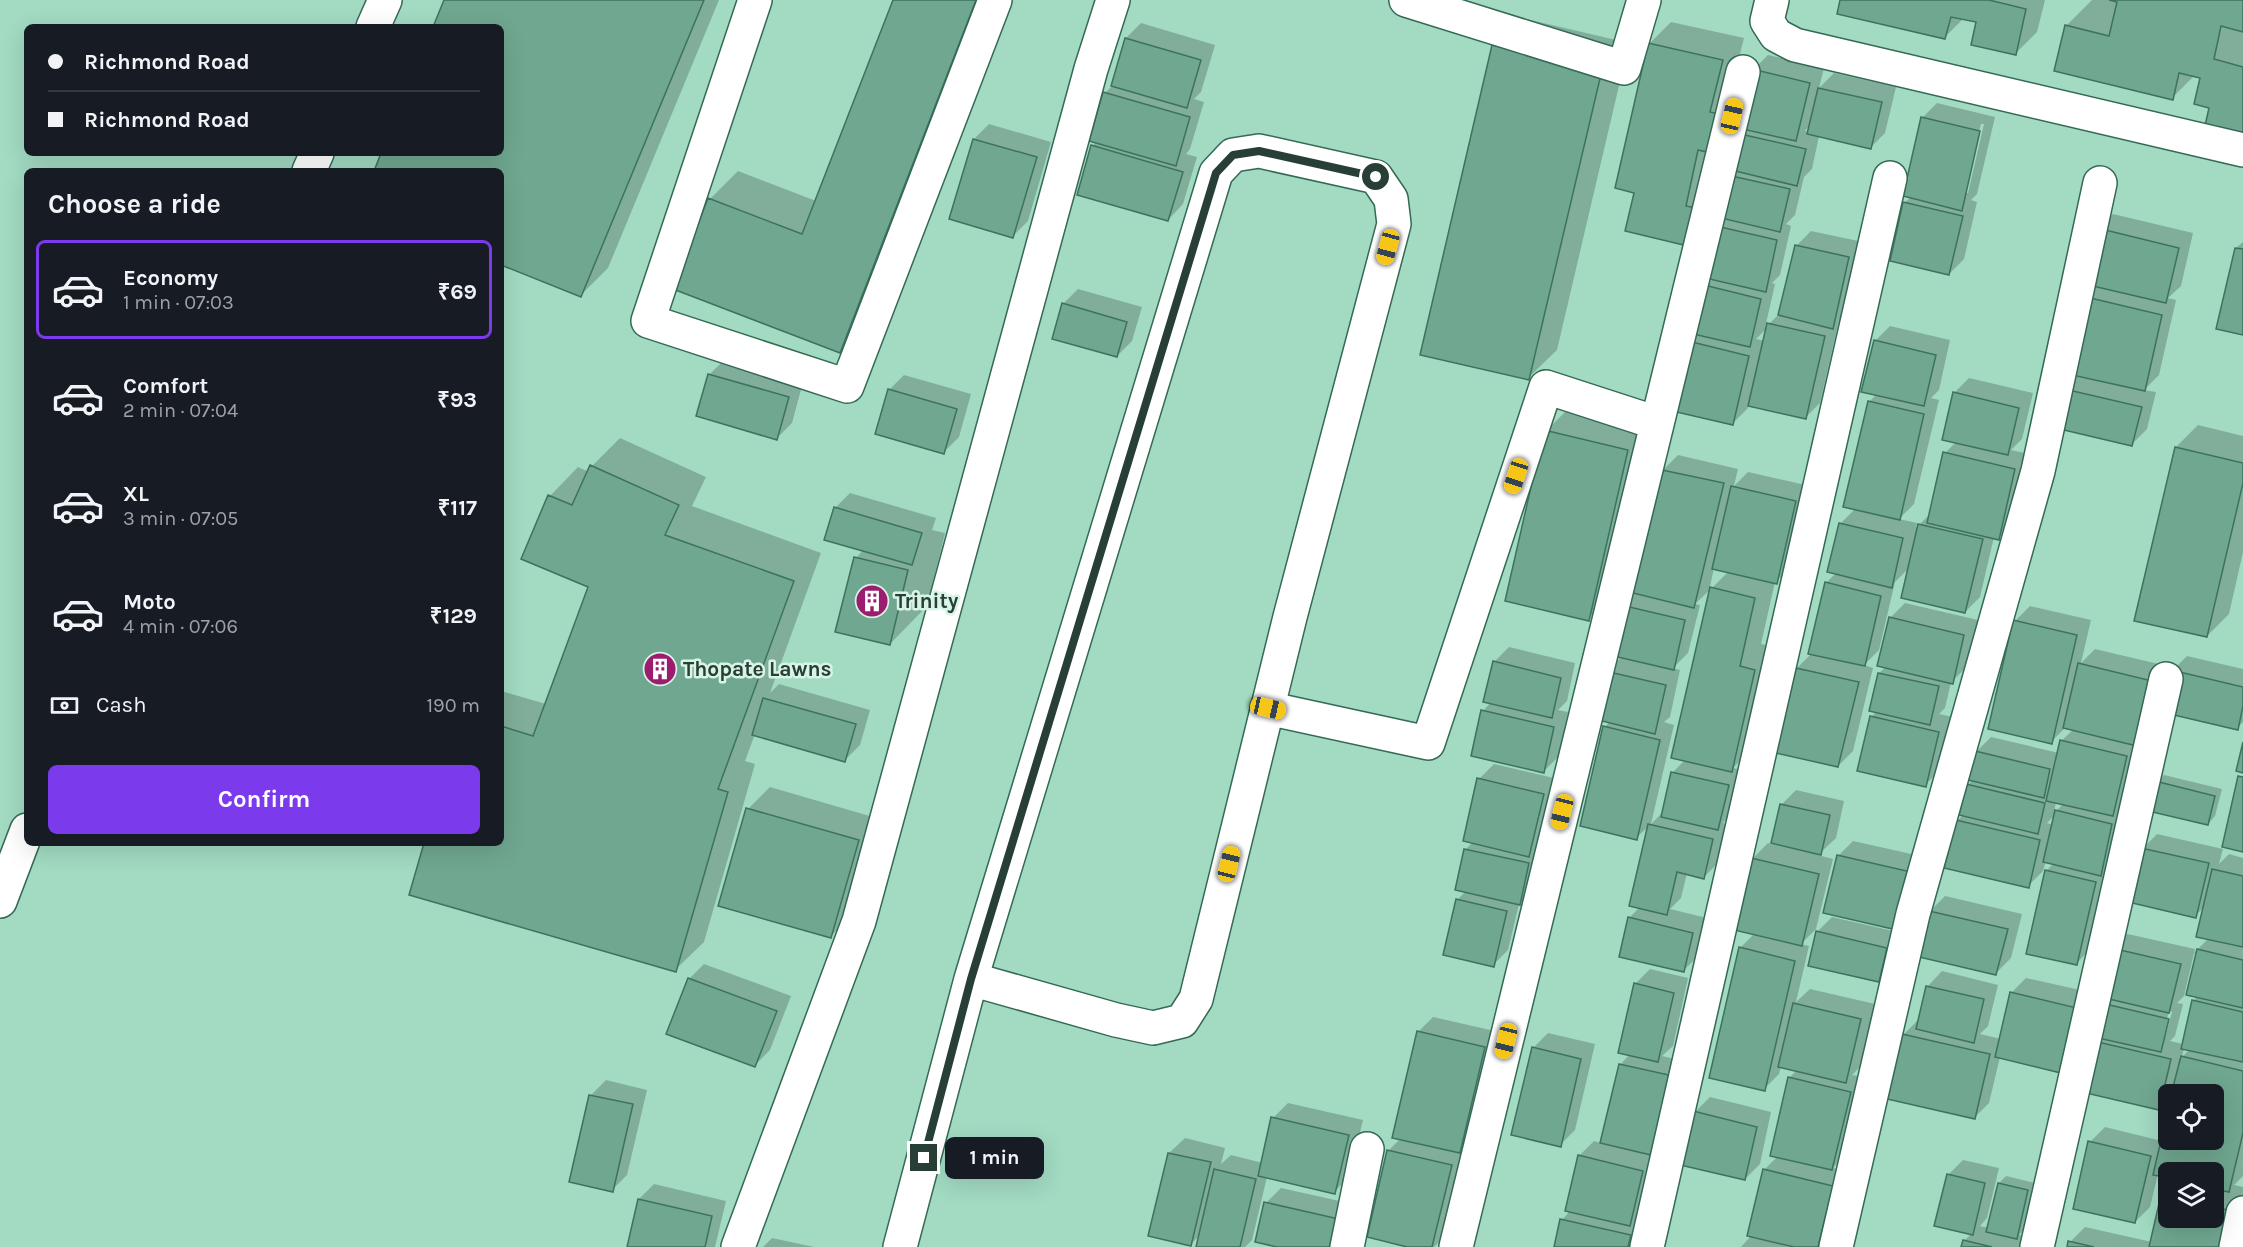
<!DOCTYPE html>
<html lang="en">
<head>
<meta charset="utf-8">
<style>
  body { margin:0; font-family:Karla,sans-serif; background:#20242c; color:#f1f3f6; height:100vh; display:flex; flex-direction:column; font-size:22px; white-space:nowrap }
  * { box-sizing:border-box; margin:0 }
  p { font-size:20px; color:#9ea1a6 }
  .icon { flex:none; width:33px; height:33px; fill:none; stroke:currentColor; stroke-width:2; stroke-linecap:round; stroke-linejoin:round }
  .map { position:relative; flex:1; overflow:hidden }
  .panel { position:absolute; left:24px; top:168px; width:480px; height:678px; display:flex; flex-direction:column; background:#171b24; border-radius:9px; box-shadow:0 6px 24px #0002 }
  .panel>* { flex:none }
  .hud { position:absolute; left:24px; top:24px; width:480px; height:132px; border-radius:9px; box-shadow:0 6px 24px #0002; display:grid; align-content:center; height:132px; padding:0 24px; background:#171b24 }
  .buttons { position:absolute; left:2158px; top:1084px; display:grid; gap:12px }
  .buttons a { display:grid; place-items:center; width:66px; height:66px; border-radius:9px; background:#171b24; box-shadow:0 6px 24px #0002; font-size:30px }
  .end { position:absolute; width:27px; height:27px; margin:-14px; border:8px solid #283f36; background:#fff; box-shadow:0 0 0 3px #fff }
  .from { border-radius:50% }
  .bubble { position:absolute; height:42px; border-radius:9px; background:#171b24; box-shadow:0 6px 24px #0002; font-size:20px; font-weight:700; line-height:42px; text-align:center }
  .car { position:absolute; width:18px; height:36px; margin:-18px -9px; border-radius:8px; box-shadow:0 0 4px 2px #0007; background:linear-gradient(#f5c518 24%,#345 0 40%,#f5c518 0 76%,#345 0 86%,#f5c518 0) }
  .hud b { display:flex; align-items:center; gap:21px; height:57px; font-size:22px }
  .hud b+b { border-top:2px solid #363941 }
  .hud i { width:15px; height:15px; background:#f1f3f6 }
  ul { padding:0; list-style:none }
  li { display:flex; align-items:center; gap:18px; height:99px; margin:0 12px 9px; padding:0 12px; border:3px solid transparent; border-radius:9px }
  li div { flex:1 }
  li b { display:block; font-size:22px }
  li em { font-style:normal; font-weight:700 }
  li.on { border-color:#7c3aed }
  li>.icon { width:54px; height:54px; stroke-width:1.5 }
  h2 { padding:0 24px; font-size:27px; line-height:72px }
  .pay { display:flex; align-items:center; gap:15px; height:66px; padding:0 24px; font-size:22px }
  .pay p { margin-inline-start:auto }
  .button { display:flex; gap:12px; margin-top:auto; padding:12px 24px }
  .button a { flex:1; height:69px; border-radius:9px; background:#7c3aed; color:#fff; font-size:24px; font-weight:700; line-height:69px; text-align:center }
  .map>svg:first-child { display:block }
  .shadow { fill:#0003; fill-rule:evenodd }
  .building { fill:#70a790; stroke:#3d735e; stroke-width:1.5 }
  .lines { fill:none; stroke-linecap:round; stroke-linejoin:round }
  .minor-casing { stroke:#346a55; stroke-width:36 }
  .minor { stroke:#fff; stroke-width:33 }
  .route { stroke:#283f36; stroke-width:8 }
  .labels { text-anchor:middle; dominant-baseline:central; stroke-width:5; stroke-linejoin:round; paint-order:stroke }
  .poi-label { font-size:21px; font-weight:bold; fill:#283f36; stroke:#d8f4e7; text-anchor:start }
</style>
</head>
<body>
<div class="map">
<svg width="2243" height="1247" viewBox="0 0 2243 1247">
  <rect width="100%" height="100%" fill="#a2dac2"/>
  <path class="shadow" d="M446,0H719L608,268L580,296L501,263V171H376L383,153H501V27H435Z
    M894,0H992L867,323L839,352L675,288L710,199L738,171L816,201Z
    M1842,0H2045L2037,32L2015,54L1978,21L1964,18L1945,37Z
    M2092,0H2243V147L2211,107L2202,77L2195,75L2172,98L2066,26Z
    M1522,18L1629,43L1557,350L1528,378L1494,46Z
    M1671,22L1744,38L1731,90L1714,223L1636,192L1649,44Z
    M1141,23L1215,45L1201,92L1194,99L1204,102L1190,149L1186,154L1197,157L1183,204L1168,220L1092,146L1096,142L1105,93L1113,85L1126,38Z
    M1768,55L1824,68L1819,88L1834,73L1896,87L1885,133L1870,148L1819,136L1812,169L1804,177L1795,215L1786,224L1791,226L1780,275L1772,283L1775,284L1765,328L1780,313L1796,246L1811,231L1863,242L1847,312L1839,320L1820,403L1805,418L1749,404L1748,408L1733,423L1689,342L1697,334L1706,286L1714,278L1718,227L1727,218L1753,70ZM1811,124L1809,132L1805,131ZM1768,327L1765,341L1756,339Z
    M1937,103L1995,117L1977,194L1971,200L1977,202L1964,259L1949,274L1904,203L1911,197L1922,118ZM1981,124H1984L1968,193H1965Z
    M989,124L1051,142L1028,221L1013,236L974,139Z
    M2113,214L2193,233L2181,286L2168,298L2176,300L2159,375L2144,390L2156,392L2147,429L2132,444L2053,426L2098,229Z
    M2243,242V334L2236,248Z
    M1078,289L1142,307L1132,341L1117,356L1063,304Z
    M1890,326L1950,340L1939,390L1931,398L1939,400L1914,504L1899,519L1917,523L1916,528L1931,513L1945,453L1956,442L1954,393L1969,378L2033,393L2022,439L2011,450L2029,454L2013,523L1998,538L1994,537L1980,597L1965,612L1909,568L1895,582L1879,650L1864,665L1873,668L1853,751L1838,766L1797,668L1812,653L1826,583L1836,573L1840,524L1856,508L1869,402L1877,394L1875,341Z
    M725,359L803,382L792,423L777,438L698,415L710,374Z
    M904,375L971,394L959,437L944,452L889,390Z
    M1568,409L1649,428L1610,597L1588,619L1546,431Z
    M2198,425L2243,436V552L2229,614L2207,636L2176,447Z
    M620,438L706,477L692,506L821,553L770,693L779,684L870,710L860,745L845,760L755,734L745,761L755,764L704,942L675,970L426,843H501V691L546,704L590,586L523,558L550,496L578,467L589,472L592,466Z
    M1678,455L1738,469L1734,486L1748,472L1810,486L1792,568L1775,582L1761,644L1777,648L1753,748L1733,768L1743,770L1732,814L1723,823L1727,824L1719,862L1704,877L1687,873L1681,898L1670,909L1707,918L1699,955L1684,970L1629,918L1640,907L1650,825L1636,838L1605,727L1610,721L1607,672L1622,656V606L1634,594L1663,470ZM1714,568L1729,571L1709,591ZM1712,588L1685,760L1673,772L1664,811L1651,824L1674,725L1664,722L1670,717L1680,670L1673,668L1688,653L1700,605L1695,604Z
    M850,493L936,518L932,530L945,533L927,606L890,644L856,558L863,550L835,508Z
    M1905,603L1978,620L1967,667L1951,682L1945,708L1939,714L1953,717L1940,770L1925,785L1871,717L1877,711L1879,673L1886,667L1890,618Z
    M2030,606L2091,620L2081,663L2095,649L2167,666L2127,800L2120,807L2127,809L2091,948L2076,964L2046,871L2054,863L2046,861L2043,871L2028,886L1957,821L1963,815L1968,785L1973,779L1976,752L1991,737L2059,753L2061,741L2074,729L2066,727L2051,742L2015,621ZM2056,802L2064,803L2054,813ZM2055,815L2053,825L2047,823Z
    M1509,647L1575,663L1567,701L1558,710L1568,712L1558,757L1543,772L1483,711L1491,702L1494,662Z
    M2187,656L2243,669V722L2237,728L2172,671Z
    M1494,764L1558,779L1534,888L1519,904L1508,950L1493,965L1457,900L1466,891V849L1473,842L1479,779Z
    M2164,775L2222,789L2215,816L2208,824L2156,782Z
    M770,787L880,819L852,915L830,937L748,809Z
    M1796,790L1844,801L1836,838L1818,855L1833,859L1816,929L1801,944L1809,946L1796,1002L1810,989L1875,1004L1861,1066L1852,1075L1865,1077L1846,1154L1833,1168L1847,1171L1828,1247H1741L1751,1236L1764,1170L1778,1156L1789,1078L1797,1070L1781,1066L1779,1074L1764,1089L1740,948L1755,933L1753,858L1768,843L1772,844L1781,805Z
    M2157,834L2223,849L2219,864L2229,854L2243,858V1176L2234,1185L2243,1187V1247H2069L2070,1242L2085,1227L2152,1242L2163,1196L2169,1190V1218H2214V1173H2169V1177L2158,1174L2150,1207L2135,1222L2090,1142L2105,1127L2162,1141L2169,1112V1140H2214V1095H2169L2158,1108L2099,1043L2105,1038L2000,1057L1989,1103L1974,1118L1903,1035L1918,1020L1927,987L1942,971L1998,985L1988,1026L1980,1034L2001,1039L2011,993L2026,978L2098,994L2123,933L2195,949L2184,996L2177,1003L2183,1004L2175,1036L2170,1041L2183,1044L2193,1001L2198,996L2197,954L2194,953L2209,938L2205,906L2195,916L2142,849ZM2169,1011L2172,1012L2166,1035H2163ZM2184,1048L2190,1049L2182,1057Z
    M1853,841L1925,857L1912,913L1838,856Z
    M1945,896L2022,914L2011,958L1996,973L1930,911Z
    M1832,917L1902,933L1894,966L1879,981L1817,932Z
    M704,964L791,996L770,1050L755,1065L689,979Z
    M1650,969L1688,978L1673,1046L1662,1056L1683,1061L1645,1210L1636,1218L1645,1220L1639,1247H1555L1562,1220L1570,1211L1579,1156L1594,1141L1601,1143L1620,1065L1630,1054L1635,984Z
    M1433,1017L1499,1032L1475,1137L1462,1149L1466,1150L1445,1236L1434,1247H1414L1368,1236L1389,1150L1401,1138L1418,1032Z
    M1548,1033L1595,1044L1575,1130L1560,1145L1533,1048Z
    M606,1080L647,1090L627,1175L612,1190L571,1181L591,1095Z
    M1710,1097L1771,1112L1760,1164L1745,1179L1695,1112Z
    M1288,1103L1363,1120L1349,1177L1334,1192L1267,1177L1252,1240L1245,1247H1201V1234L1190,1245L1169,1153L1185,1138L1225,1148L1221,1164L1231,1155L1263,1163L1273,1118Z
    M1963,1160L1999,1168L1987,1218L1980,1226L1989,1228L1999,1183L2006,1176L2035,1183L2024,1230L2019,1235L2032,1238L2030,1247H1963L1964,1241L1972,1233L1948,1175Z
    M654,1184L726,1201L715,1247H629L639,1199Z
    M1281,1188L1353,1204L1344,1242L1284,1247L1266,1203Z
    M772,1238L814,1247H763Z"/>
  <path class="building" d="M444,0H704L581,297L501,265V171H374L381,153H501V27H433Z
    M893,0H976L840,353L673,289L708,198L802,234Z
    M1840,0H1989L2026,9L2016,55L1971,45L1976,22L1951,17L1945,39L1837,14Z
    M2109,0H2243V32L2221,26L2214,59L2243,67V148L2202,139L2209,108L2194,104L2200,78L2179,73L2173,100L2054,71L2065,25L2109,36L2117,2Z
    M1125,38L1201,60L1187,108L1111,86Z
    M1648,43L1723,60L1710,112L1720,114L1711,153L1698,150L1686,206L1701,209L1692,247L1625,231L1634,193L1615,188Z
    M1492,45L1602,70L1529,380L1420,355Z
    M1752,69L1810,83L1796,141L1738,128Z
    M1818,88L1882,102L1871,149L1807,134Z
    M1103,92L1190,117L1176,166L1089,141Z
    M1921,117L1980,131L1962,211L1903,196Z
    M1736,133L1806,149L1797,186L1727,169Z
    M973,139L1037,157L1013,238L949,219Z
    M1091,145L1183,172L1168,221L1077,195Z
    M1727,175L1790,189L1780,232L1717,217Z
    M1903,202L1963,216L1949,275L1890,261Z
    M1716,226L1777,240L1766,292L1705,278Z
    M2097,228L2179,248L2166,303L2084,284Z
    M1795,245L1849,257L1833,329L1778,315Z
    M2235,248L2243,249V335L2216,329Z
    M1704,285L1761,299L1750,347L1693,334Z
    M2082,296L2162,315L2145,391L2063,373Z
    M1062,303L1127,322L1117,357L1052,339Z
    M1767,323L1825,336L1806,419L1748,406Z
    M1874,340L1936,355L1924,406L1861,392Z
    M1688,341L1749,356L1733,425L1672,411Z
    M708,374L789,397L777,440L696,416Z
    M2060,388L2142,407L2132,446L2051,427Z
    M888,389L957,409L944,454L875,434Z
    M1953,392L2019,408L2008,455L1942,440Z
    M1868,401L1924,414L1900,520L1843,507Z
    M1544,430L1628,450L1589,621L1505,601Z
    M2175,447L2243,463V483L2207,637L2134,621Z
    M1943,452L2015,469L1999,540L1927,523Z
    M590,465L679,505L665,535L794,581L718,789L728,792L676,972L409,895L424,843H501V726L533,736L588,587L521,559L548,495L572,505Z
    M1662,470L1724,483L1694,608L1633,593Z
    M1731,486L1796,501L1777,584L1712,569Z
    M834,507L922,533L912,565L824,540Z
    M1839,523L1903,538L1892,588L1827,572Z
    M1918,524L1983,539L1965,613L1901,598Z
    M854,557L908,570L890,645L835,632Z
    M1825,582L1881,596L1865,666L1808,654Z
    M1710,587L1755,598L1740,666L1755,670L1732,772L1671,758Z
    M1621,605L1685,620L1674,670L1609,655Z
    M1889,617L1964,635L1953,684L1877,666Z
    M2013,620L2077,635L2052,744L1988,729Z
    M1493,661L1561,678L1552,718L1483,702Z
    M2078,663L2152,681L2137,746L2063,728Z
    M1796,668L1859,682L1838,767L1776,753Z
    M2171,670L2243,687V706L2238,730L2161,712Z
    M1605,671L1666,685L1655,734L1594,719Z
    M1878,673L1939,686L1930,725L1869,711Z
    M763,698L856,724L845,762L752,735Z
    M1481,710L1554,727L1544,773L1471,756Z
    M1870,716L1939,732L1926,787L1857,771Z
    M1603,726L1660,740L1637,840L1580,826Z
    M2060,740L2127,756L2113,816L2046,801Z
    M2243,742V773L2236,771Z
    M1975,751L2050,769L2044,798L1968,780Z
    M1671,772L1729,785L1718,830L1661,817Z
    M2238,776L2243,777V852L2222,847Z
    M1477,778L1544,794L1529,857L1463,841Z
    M2155,781L2215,796L2208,825L2148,811Z
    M1966,784L2045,803L2038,834L1959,815Z
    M1780,804L1830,815L1821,855L1771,843Z
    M746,808L859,840L831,938L718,906Z
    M2055,810L2112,824L2101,876L2043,862Z
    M1956,820L2040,840L2029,888L1944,868Z
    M1648,824L1713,839L1704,879L1677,872L1667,915L1629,906Z
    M2141,848L2209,863L2196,918L2128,902Z
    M1464,849L1529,863L1520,905L1455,890Z
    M1837,855L1911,872L1897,930L1823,913Z
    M1751,858L1819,874L1802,946L1734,930Z
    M2212,869L2243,876V947L2196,937Z
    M2045,870L2096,882L2077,965L2026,954Z
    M1456,899L1507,911L1494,967L1443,955Z
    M1929,911L2008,929L1996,975L1919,957Z
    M1628,917L1693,933L1684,972L1619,957Z
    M1816,931L1887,948L1879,982L1808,966Z
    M1739,947L1795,961L1765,1091L1709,1078Z
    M2107,947L2181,964L2169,1013L2096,996Z
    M2197,949L2243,960V1008L2186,995Z
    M688,978L777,1011L755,1067L666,1034Z
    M1634,983L1674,993L1658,1062L1618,1053Z
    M1926,986L1984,999L1974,1043L1916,1029Z
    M2010,992L2081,1009L2065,1074L1995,1057Z
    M2192,1000L2243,1012V1062L2181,1049Z
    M2097,1002L2169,1019L2161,1052L2089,1036Z
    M1793,1003L1861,1019L1846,1083L1778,1067Z
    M1417,1031L1485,1047L1460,1153L1392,1138Z
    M1902,1034L1990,1054L1975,1119L1887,1099Z
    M2098,1042L2171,1059L2159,1110L2086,1093Z
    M1532,1047L1581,1059L1561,1147L1511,1135Z
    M2181,1056L2243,1071V1133L2229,1192L2214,1189V1173H2169V1178L2153,1175L2169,1105V1140H2214V1095H2171Z
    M1619,1064L1669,1075L1651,1155L1600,1143Z
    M1788,1077L1851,1092L1832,1170L1770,1156Z
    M589,1095L633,1104L613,1192L569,1182Z
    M1693,1111L1757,1127L1745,1180L1680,1165Z
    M1271,1117L1349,1135L1335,1194L1258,1176Z
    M2088,1141L2151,1156L2135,1223L2073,1209Z
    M1387,1150L1452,1165L1432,1247H1407L1367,1237Z
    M1168,1153L1211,1162L1191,1246L1148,1236Z
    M1578,1155L1643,1171L1630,1226L1565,1211Z
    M1214,1169L1256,1179L1240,1247H1196Z
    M1763,1169L1833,1186L1818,1247H1794L1747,1236Z
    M1947,1174L1985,1183L1973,1235L1934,1226Z
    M1998,1183L2028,1190L2017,1239L1986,1232Z
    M2161,1195L2169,1197V1218H2214V1207L2236,1212L2228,1247H2149Z
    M638,1199L712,1216L705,1247H627Z
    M1264,1202L1339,1219L1332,1247H1277L1255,1242Z
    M1560,1219L1631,1235L1628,1247H1554Z
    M1963,1240L1992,1247H1961Z
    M2068,1241L2094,1247H2067Z"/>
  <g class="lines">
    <defs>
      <path id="minor" d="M755,0L648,321L847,386L995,0
        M1406,0L1624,68L1644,0
        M1772,0L1767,21L1776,35L1795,45L2243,150
        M373,27L385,0
        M309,171L317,153
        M1267,708L1428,743L1546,387L1657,423
        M0,901L27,830
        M738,1247L859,921L1091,69L1113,0
        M900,1247L971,979L1216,173L1233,155L1259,151L1376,177L1391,199L1394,224L1290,617L1196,999L1182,1021L1153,1028L1116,1020L971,979
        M1347,1247L1367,1149
        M1456,1247L1743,72
        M1647,1247L1890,178
        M1836,1247L1913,914L2038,471L2100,183
        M2037,1247L2166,679
        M2236,1247L2243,1213"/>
    </defs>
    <use href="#minor" class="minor-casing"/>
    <use href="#minor" class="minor"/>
  </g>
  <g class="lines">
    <path class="route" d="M924,1158L971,979L1216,173L1233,155L1259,151L1376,177"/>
  </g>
  <defs>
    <symbol id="building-disc" viewBox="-11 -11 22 22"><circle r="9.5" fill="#9c1c70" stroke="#d8f4e7"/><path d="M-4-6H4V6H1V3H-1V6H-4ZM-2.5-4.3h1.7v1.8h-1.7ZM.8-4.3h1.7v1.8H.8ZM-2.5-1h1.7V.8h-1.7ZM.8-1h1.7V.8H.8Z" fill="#fff"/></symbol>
  </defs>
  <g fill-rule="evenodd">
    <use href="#building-disc" x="853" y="582" width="38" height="38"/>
    <use href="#building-disc" x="641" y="650" width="38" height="38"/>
  </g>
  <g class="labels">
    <g class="poi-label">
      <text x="895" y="601">Trinity</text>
      <text x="683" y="669">Thopate Lawns</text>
    </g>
  </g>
</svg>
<div class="buttons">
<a><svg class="icon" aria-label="locate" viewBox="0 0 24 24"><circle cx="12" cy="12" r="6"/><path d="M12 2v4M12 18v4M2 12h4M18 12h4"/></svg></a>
<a><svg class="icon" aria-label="layers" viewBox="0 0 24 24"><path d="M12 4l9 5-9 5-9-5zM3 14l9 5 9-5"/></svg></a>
</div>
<i class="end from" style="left:1376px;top:177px"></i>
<i class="end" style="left:924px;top:1158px"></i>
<div class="bubble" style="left:945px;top:1137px;width:99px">1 min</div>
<i class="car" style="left:1732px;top:116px;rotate:13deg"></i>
<i class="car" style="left:1388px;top:247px;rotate:195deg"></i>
<i class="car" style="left:1516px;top:476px;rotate:198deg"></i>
<i class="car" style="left:1268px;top:708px;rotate:103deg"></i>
<i class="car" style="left:1562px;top:812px;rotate:194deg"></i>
<i class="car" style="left:1229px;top:864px;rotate:14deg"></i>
<i class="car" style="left:1506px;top:1041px;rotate:194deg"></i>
<div class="hud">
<b><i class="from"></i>Richmond Road</b>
<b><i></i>Richmond Road</b>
</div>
<section class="panel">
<h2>Choose a ride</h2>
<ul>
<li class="on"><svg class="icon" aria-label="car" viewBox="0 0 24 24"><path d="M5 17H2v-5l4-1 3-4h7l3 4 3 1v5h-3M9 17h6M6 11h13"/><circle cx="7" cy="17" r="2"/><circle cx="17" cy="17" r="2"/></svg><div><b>Economy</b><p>1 min · 07:03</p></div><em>₹69</em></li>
<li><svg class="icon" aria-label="car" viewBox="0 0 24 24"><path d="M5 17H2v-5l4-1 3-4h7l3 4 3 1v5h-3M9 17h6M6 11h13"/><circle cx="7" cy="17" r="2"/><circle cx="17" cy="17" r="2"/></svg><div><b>Comfort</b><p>2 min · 07:04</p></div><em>₹93</em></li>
<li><svg class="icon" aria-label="car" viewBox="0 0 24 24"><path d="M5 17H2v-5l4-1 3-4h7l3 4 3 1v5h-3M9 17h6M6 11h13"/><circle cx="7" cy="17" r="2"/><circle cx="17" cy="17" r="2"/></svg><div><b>XL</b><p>3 min · 07:05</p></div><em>₹117</em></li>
<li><svg class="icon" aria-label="car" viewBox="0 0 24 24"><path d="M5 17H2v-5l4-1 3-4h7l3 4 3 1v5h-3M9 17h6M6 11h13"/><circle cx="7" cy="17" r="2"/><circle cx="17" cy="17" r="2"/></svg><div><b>Moto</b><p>4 min · 07:06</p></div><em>₹129</em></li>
</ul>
<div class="pay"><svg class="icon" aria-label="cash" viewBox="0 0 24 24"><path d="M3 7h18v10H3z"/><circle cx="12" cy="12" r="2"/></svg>Cash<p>190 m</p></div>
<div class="button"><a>Confirm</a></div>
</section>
</div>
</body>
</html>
